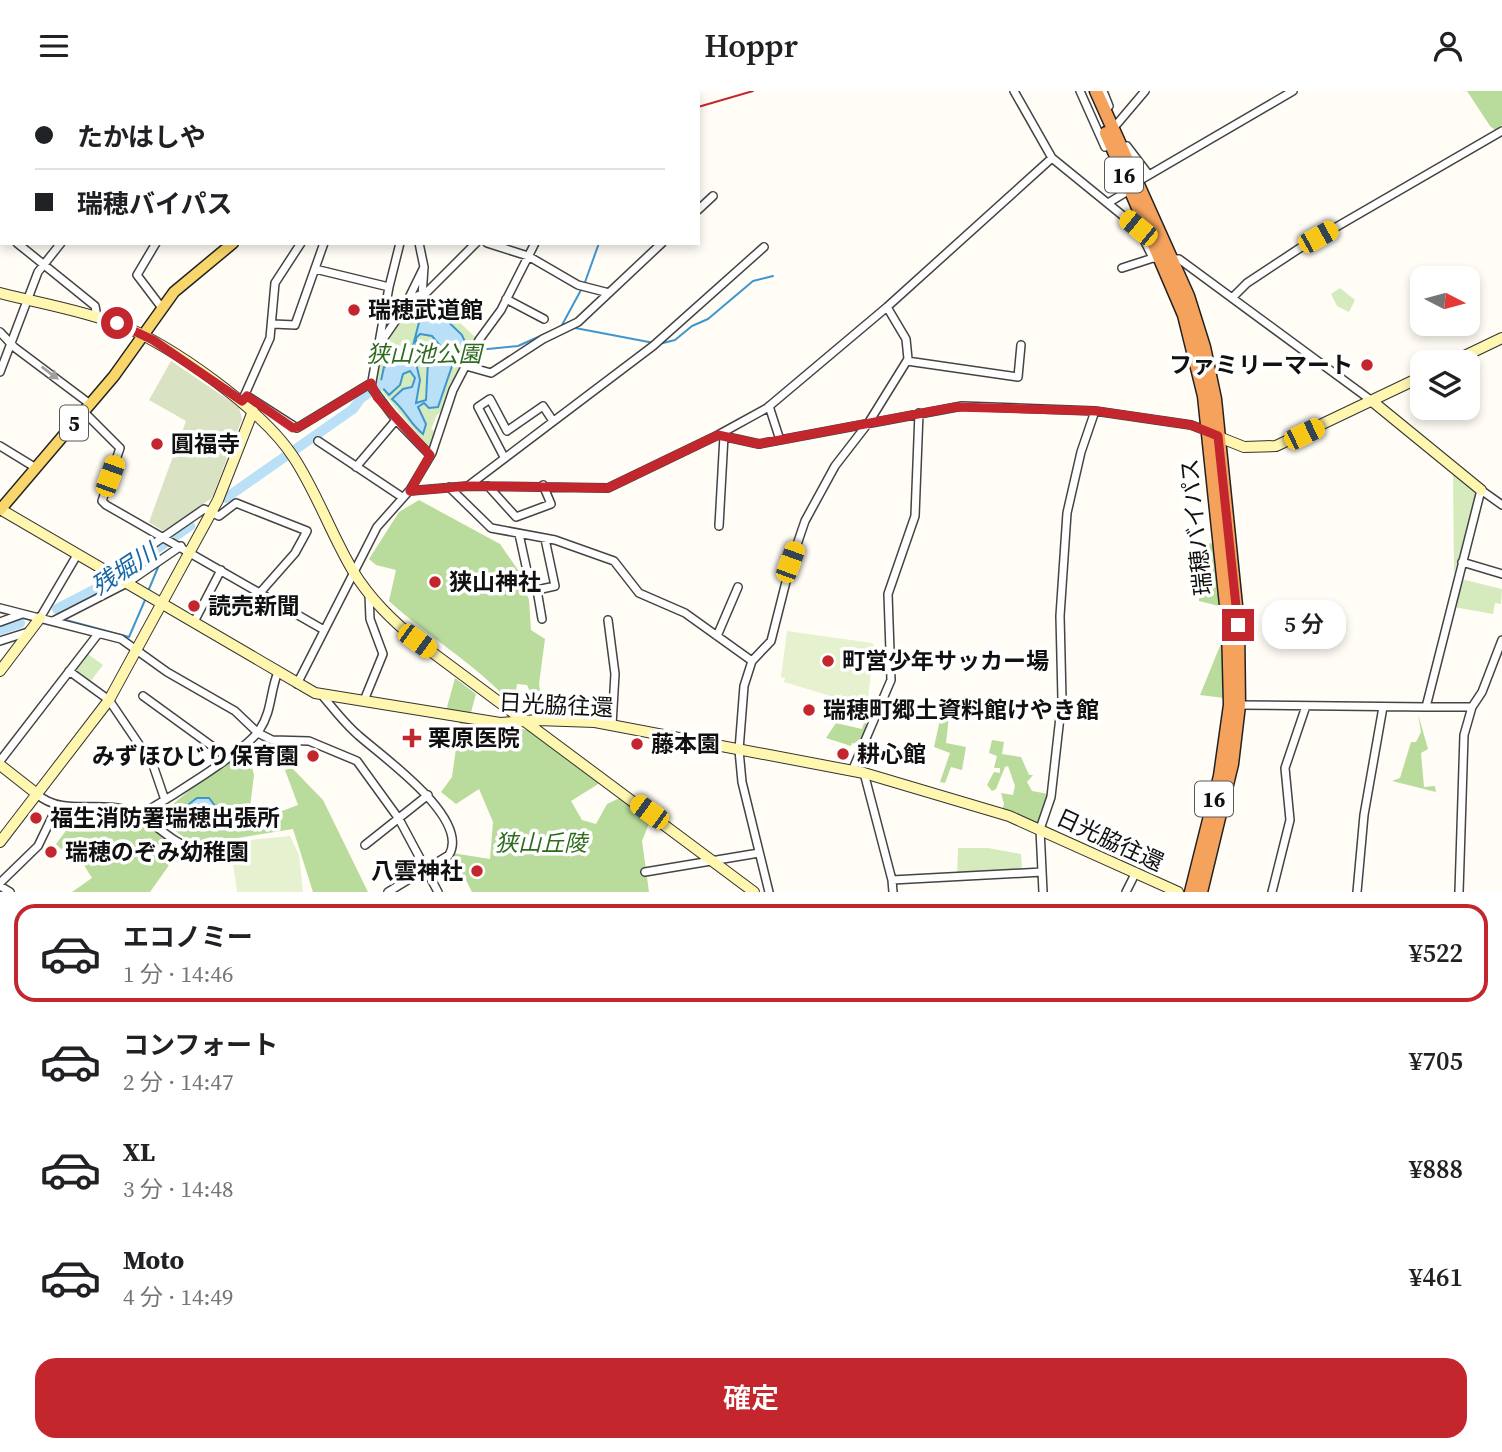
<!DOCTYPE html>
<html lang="ja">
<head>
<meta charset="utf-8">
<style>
  body { margin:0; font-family:"Source Serif 4","Noto Sans JP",serif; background:#f6f6f6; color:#202124; height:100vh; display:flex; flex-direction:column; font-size:26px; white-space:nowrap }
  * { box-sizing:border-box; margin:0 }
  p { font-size:23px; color:#757577 }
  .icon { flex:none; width:38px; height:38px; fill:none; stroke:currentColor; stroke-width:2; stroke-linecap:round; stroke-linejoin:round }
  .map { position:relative; height:801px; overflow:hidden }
  .drawer { display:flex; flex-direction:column; background:#fff; flex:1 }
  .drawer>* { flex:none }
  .guide { position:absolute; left:0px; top:0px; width:700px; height:154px; box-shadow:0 4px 10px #0003; display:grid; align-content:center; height:154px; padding:0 35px; background:#fff }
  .needle { width:46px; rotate:96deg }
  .fabs { position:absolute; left:1410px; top:175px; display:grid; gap:14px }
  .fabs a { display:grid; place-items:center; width:70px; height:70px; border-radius:14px; background:#fff; box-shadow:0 4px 10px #0003; font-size:35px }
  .end { position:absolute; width:32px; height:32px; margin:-16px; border:9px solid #c4262e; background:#fff; box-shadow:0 0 0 4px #fff }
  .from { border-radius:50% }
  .bubble { position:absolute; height:49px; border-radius:21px; background:#fff; box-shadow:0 4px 10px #0003; font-size:23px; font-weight:600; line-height:49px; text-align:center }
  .car { position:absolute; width:21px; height:42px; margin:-21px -10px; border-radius:9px; box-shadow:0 0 5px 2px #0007; background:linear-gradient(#f5c518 24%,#345 0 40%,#f5c518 0 76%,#345 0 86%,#f5c518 0) }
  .guide b { display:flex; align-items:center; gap:24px; height:66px; font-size:26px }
  .guide b+b { border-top:2px solid #e0e0e0 }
  .guide i { width:18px; height:18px; background:#202124 }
  ul { padding:12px 0 0; list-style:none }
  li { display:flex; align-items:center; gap:21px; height:98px; margin:0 14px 10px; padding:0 21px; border:4px solid transparent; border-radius:21px }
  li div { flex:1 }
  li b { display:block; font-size:26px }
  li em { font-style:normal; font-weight:600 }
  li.active { border-color:#c4262e }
  li>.icon { width:63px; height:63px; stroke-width:1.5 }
  .cta { display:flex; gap:14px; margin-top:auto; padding:14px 35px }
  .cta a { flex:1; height:80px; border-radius:21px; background:#c4262e; color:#fff; font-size:28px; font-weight:600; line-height:80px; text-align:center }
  header { display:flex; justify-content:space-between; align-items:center; height:91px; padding:0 35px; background:#fff; font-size:32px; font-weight:600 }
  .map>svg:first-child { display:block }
  .green { fill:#d5ebbd }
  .forest { fill:#b9dc9c }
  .cemetery { fill:#d9e3c4 }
  .pitch { fill:#e6f2cf }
  .water { fill:#b9e0f7; stroke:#3f96cf; stroke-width:2; fill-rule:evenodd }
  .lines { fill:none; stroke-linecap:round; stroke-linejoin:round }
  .stream { stroke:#3f96cf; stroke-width:2 }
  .river { stroke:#b9e0f7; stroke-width:10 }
  .street-casing { stroke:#444; stroke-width:10 }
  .secondary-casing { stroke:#333; stroke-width:12 }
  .primary-casing { stroke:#222; stroke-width:13 }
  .highway-casing { stroke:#222; stroke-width:15 }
  .street { stroke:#fff; stroke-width:7 }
  .secondary { stroke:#fff6b0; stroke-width:10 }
  .primary { stroke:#f9d66b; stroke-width:10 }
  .highway { stroke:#f5a25d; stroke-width:12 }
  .rail { stroke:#c4262e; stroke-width:2 }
  .oneway { fill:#a0a0a0 }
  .route { stroke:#c4262e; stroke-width:9 }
  .poi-dot { fill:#c4262e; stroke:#fff; stroke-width:2.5 }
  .labels { text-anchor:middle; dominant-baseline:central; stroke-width:7; stroke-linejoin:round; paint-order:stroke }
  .shield { fill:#fff; stroke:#585858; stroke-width:2 }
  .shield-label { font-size:21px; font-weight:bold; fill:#111 }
  .poi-label { font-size:23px; font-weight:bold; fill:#111; stroke:#fff; text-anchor:start }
  .park-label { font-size:23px; font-style:italic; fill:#2f6b1f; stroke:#fff }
  .street-label { font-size:23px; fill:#111; stroke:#fff }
  .water-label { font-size:24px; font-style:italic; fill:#1768a6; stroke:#fff }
</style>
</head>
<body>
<header><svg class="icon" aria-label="menu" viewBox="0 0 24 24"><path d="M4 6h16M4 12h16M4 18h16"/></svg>Hoppr<svg class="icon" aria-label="person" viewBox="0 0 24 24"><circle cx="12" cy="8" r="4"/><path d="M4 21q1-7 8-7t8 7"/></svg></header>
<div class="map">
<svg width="1502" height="801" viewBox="0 0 1502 801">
  <rect width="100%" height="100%" fill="#fffdf5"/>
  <path class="green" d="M1340,197L1355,209L1349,221L1337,215L1331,203Z
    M431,204L477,248L467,264L443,319L437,324L431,338L436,341L432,353L428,356L375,292L388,246L411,209Z
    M1453,380L1478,401L1454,483Z
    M1461,488L1502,498L1501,513L1495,512L1493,523L1454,516Z
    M85,561L103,574L90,591L73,578Z
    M958,757H988L1021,763L1022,780L957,785Z"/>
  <path class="forest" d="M1467,0H1502V34L1495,39L1490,35Z
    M419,409L500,453L518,479L529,509L531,539L545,548L539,593L543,619L538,618L527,594L517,593L515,607L509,610C474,572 427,545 389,510L396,479L376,474L369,468L399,421Z
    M1213,452L1219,515L1199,510V454Z
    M1222,550L1224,607L1200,604Z
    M455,587L476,603L470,625L446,620Z
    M1418,623L1428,658L1421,662L1424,696L1435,695L1436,701L1392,690L1400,687L1411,651H1416L1421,641Z
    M941,624L949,625L946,652L966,656L962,679L951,676L945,692L940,691L950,662L934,656Z
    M460,629L528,639L603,690L571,710L582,729L596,733L607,713L624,705L652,725L642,750L649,801H472L452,762L490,768L493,731L479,698L456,713L441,701L452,686Z
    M836,632L862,638L864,632L868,633L860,654L852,652L851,655L826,647Z
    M992,649L1004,651L1002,663L1021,666L1029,684H1033L1027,691L1032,700L1049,703L1038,733L1002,719L1004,713L1001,702L1013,704L1015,695L1008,675L1005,676L996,698L992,700L987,694L994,681L1000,682V677H994L997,665L989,662Z
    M247,656L254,684L248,733L298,714L285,679L292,677L323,709L368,801H313L293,738L195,754L157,727L207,684Z
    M64,717L85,721L77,729L84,735L99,725L147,726L163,747L185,761V771L172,770L150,801H72L92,787L72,755L61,758L56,753L71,733L56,724Z"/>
  <path class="cemetery" d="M171,270L239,316L242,328L212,407L163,440L149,431L186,330L149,309Z"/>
  <path class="pitch" d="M787,540L872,552L874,555L867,616L784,591L785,587L781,586Z
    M290,745L299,764L303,801H237L230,751Z"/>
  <path class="water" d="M434,217L462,244L466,253L447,265L452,275L438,316L429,317L424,312L418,316L426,333L423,343C409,332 407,321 392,308L403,298L412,296L415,287L410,280L403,283L400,294L389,304L380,294L384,276L410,266L422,220ZM420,243L432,245L442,257L440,260L431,258L416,267V247ZM425,267L428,270L426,309L416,312L420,289L416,272Z
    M197,707H209L216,716L199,717L187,732L177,730L176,723Z"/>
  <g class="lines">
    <path class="stream" d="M584,194L599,152
      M562,234L581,199
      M570,236L654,252
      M466,253L473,257
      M659,253L675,249L692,235L708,228L753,190L773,185
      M478,259L518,255L565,234
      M149,498L159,474
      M57,518L59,524
      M62,528L129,546L145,509"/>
    <path class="river" d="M226,407L353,318L361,307L380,294
      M57,518L107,492L190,435
      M0,539L20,532"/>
    <defs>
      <path id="street" d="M188,0H200
        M1014,0L1052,67L1138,137L1153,167
        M1080,0L1105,56
        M1103,0L1109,15
        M27,2V0
        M59,2V0
        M90,2V0
        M125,2V0
        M160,2V0
        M228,2V0
        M262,2V0
        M296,2V0
        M328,2V0
        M374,2L375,0
        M414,2V0
        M437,2V0
        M466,2L467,0
        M619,2L621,0
        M1117,33L1145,0
        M1127,55L1149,84
        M1137,91L1293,0
        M0,92H2
        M1108,112L1128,100
        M698,119L713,105
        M0,139H2
        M17,152L95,215L97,226
        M156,152L137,184L162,217
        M419,152L424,176L422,205
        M487,152L528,165L578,194L609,202
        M1122,177L1153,167L1179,168L1372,310
        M315,178L389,196L371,296L396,329L430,364
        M389,196L400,152
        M1232,207L1247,192L1300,157L1502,40
        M506,208L544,228
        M408,209L427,201L476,152
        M273,233L295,234L324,152
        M0,241L14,256L90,313
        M379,254L403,219L424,176
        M907,270L1018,286L1021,254
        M466,275L491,282L543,248L578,231L662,152
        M0,281L38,181L61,152
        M247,305L297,337L371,292
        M242,310L270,247L275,192L301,152
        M769,315L780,349
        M84,321L120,357L102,410L106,414L324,539
        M718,344L759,353L962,315L1095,320L1191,334L1207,340
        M318,350L402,406
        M0,355L36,377
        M504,366L478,316L490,308L507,340L543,315L553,330
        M356,376L396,329
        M468,395L653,255L764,156
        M488,395L516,426L551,413L543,394
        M449,396L491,437L555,449L614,470L639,502L685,522L752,570
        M410,399L432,362L453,299L479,249L501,219L535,152
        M719,435L724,345
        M519,443L531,498L537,499L542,528
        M1462,471L1502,483
        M110,483L204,418L219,425L236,412L307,440L295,462L258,504
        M537,499L555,495L545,448
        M0,517L121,548L167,581L235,620L258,642L272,649L309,650L357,670L399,728L438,801
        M40,527L77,464
        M608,529L615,583L612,634
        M53,530L127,492L181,455
        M0,531L22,523
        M194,531L221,479
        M717,545L738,496
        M0,550L28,541
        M69,580L109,609L153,674L165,709
        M297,593L377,436L409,400L468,395L608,397L718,344L767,317L887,216L1052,67
        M321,603C333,617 344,632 358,644C380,664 471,727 449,764L388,801
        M143,605L227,666
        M365,607L383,563L370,528L369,503
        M1238,614L1426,616L1481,399L1502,414
        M1426,616H1472
        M0,670L98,543
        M852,680L891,589L888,503L915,425L919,322
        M864,682L892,789L893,801
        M37,703C61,725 98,710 127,719C152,726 169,752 193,757C205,760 220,756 231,754
        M140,724C164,710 248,659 260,638C272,620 270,600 278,581
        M365,754L428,704
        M645,781L759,762
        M892,789L1042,781
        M0,792L38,755L55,720L54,714
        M0,795L10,801
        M769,801L742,691L739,659L744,595L752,570L771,550L791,471L805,430L835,375L869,331L908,268L906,248L887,216
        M1043,801L1040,738L1051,706L1062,608L1060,525L1067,422L1081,361L1095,320
        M1126,801L1135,783
        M1272,801L1290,729L1285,677L1306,615
        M1357,801L1364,724L1383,616
        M1459,801L1464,644L1472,616L1482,601L1502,549"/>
      <path id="secondary" d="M0,202C39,212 81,219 118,233C170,252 264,320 294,367C317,402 331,443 353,480C370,508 392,529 417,550L754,801
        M1452,271L1502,247
        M1372,310L1481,399
        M1214,344L1244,356L1276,355L1423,285
        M0,418L315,602L500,632L537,629L595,631L864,682L1009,725L1178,801
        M0,580L40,527
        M0,674L37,703
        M0,751L109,609L218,409L253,320"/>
      <path id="primary" d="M351,2L352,0
        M0,419L114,285L174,201L233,152"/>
      <path id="highway" d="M1096,0L1188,205L1204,256L1215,308L1238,534L1239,614L1232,673L1201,801
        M1106,42L1184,224L1204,305L1228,533L1230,614L1220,685L1191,801"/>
    </defs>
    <use href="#street" class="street-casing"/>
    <use href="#secondary" class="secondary-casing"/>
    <use href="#primary" class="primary-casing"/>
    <use href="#highway" class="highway-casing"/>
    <use href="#street" class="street"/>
    <use href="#secondary" class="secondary"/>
    <use href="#primary" class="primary"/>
    <use href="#highway" class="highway"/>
    <path class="rail" d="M698,16L753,0
      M0,109H2"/>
  </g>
  <defs><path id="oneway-solid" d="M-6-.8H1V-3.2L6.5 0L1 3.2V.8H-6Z" transform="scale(1.75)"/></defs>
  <use class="oneway" href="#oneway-solid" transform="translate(50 282) rotate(37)"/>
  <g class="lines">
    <path class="route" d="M117,232L153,249L242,310L247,305L293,337L301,335L371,292L377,306L430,364L410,400L468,395L608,397L718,344L759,353L955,316L1096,320L1191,334L1218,345L1238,534"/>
  </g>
  <g class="poi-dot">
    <circle cx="354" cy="219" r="7"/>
    <circle cx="1367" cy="274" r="7"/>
    <circle cx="157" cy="353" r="7"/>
    <circle cx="435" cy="491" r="7"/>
    <circle cx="194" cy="515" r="7"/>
    <circle cx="828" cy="570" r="7"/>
    <circle cx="809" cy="619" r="7"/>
    <path d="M408.5 636.5h7v7h7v7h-7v7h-7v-7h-7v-7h7z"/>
    <circle cx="637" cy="653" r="7"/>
    <circle cx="843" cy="663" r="7"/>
    <circle cx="313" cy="665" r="7"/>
    <circle cx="36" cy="727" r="7"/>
    <circle cx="51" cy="761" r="7"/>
    <circle cx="477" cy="780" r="7"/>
  </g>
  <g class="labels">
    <g class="shield">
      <rect x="1105" y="66.5" width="38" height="35" rx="5"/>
      <rect x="60" y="314.5" width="28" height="35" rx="5"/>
      <rect x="1195" y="690.5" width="38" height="35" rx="5"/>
    </g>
    <g class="shield-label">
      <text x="1124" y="84">16</text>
      <text x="74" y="332">5</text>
      <text x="1214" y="708">16</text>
    </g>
    <g class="poi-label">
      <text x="368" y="219">瑞穂武道館</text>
      <text x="1353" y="274" text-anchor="end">ファミリーマート</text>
      <text x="171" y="353">圓福寺</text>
      <text x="449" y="491">狭山神社</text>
      <text x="208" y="515">読売新聞</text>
      <text x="842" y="570">町営少年サッカー場</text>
      <text x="823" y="619">瑞穂町郷土資料館けやき館</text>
      <text x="428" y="647">栗原医院</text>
      <text x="651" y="653">藤本園</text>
      <text x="857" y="663">耕心館</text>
      <text x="299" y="665" text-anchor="end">みずほひじり保育園</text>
      <text x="50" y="727">福生消防署瑞穂出張所</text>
      <text x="65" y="761">瑞穂のぞみ幼稚園</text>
      <text x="463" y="780" text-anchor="end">八雲神社</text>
    </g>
    <g class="park-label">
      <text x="424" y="263">狭山池公園</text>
      <text x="541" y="752">狭山丘陵</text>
    </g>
    <g class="street-label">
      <text transform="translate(1196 436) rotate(-96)">瑞穂バイパス</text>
      <text transform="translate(556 614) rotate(3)">日光脇往還</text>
      <text transform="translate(1110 749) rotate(25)">日光脇往還</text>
    </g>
    <g class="water-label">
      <text transform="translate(124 478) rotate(-33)">残堀川</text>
    </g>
  </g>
</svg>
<div class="fabs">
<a><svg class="needle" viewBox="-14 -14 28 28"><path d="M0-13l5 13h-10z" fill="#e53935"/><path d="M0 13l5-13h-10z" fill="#757577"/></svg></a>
<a><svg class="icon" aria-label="layers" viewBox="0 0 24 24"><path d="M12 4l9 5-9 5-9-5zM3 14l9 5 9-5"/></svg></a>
</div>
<i class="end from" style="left:117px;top:232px"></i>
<i class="end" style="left:1238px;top:534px"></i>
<div class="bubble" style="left:1262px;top:509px;width:84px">5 分</div>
<i class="car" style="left:1138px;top:137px;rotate:309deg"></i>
<i class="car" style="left:1318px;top:146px;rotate:61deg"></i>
<i class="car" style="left:1304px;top:343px;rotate:64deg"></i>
<i class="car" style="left:110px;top:385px;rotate:20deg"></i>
<i class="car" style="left:790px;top:471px;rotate:20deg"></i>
<i class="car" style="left:417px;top:550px;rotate:126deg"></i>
<i class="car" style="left:649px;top:721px;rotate:306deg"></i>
<div class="guide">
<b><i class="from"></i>たかはしや</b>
<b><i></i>瑞穂バイパス</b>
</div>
</div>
<section class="drawer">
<ul>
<li class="active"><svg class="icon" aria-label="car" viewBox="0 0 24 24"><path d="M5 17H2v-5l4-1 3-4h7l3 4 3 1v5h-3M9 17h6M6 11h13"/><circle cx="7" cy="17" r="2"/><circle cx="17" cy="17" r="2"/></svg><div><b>エコノミー</b><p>1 分 · 14:46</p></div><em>¥522</em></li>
<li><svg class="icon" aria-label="car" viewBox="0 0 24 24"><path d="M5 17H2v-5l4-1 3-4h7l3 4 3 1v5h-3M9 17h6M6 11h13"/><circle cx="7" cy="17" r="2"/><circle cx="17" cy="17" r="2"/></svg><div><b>コンフォート</b><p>2 分 · 14:47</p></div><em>¥705</em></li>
<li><svg class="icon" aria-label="car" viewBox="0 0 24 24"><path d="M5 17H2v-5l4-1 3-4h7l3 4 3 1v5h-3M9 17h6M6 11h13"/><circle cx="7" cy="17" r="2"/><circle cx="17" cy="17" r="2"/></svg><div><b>XL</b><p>3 分 · 14:48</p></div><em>¥888</em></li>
<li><svg class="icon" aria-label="car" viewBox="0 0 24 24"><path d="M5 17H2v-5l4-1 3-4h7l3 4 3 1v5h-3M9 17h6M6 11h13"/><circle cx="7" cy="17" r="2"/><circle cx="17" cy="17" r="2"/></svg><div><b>Moto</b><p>4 分 · 14:49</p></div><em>¥461</em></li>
</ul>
<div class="cta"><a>確定</a></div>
</section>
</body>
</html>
